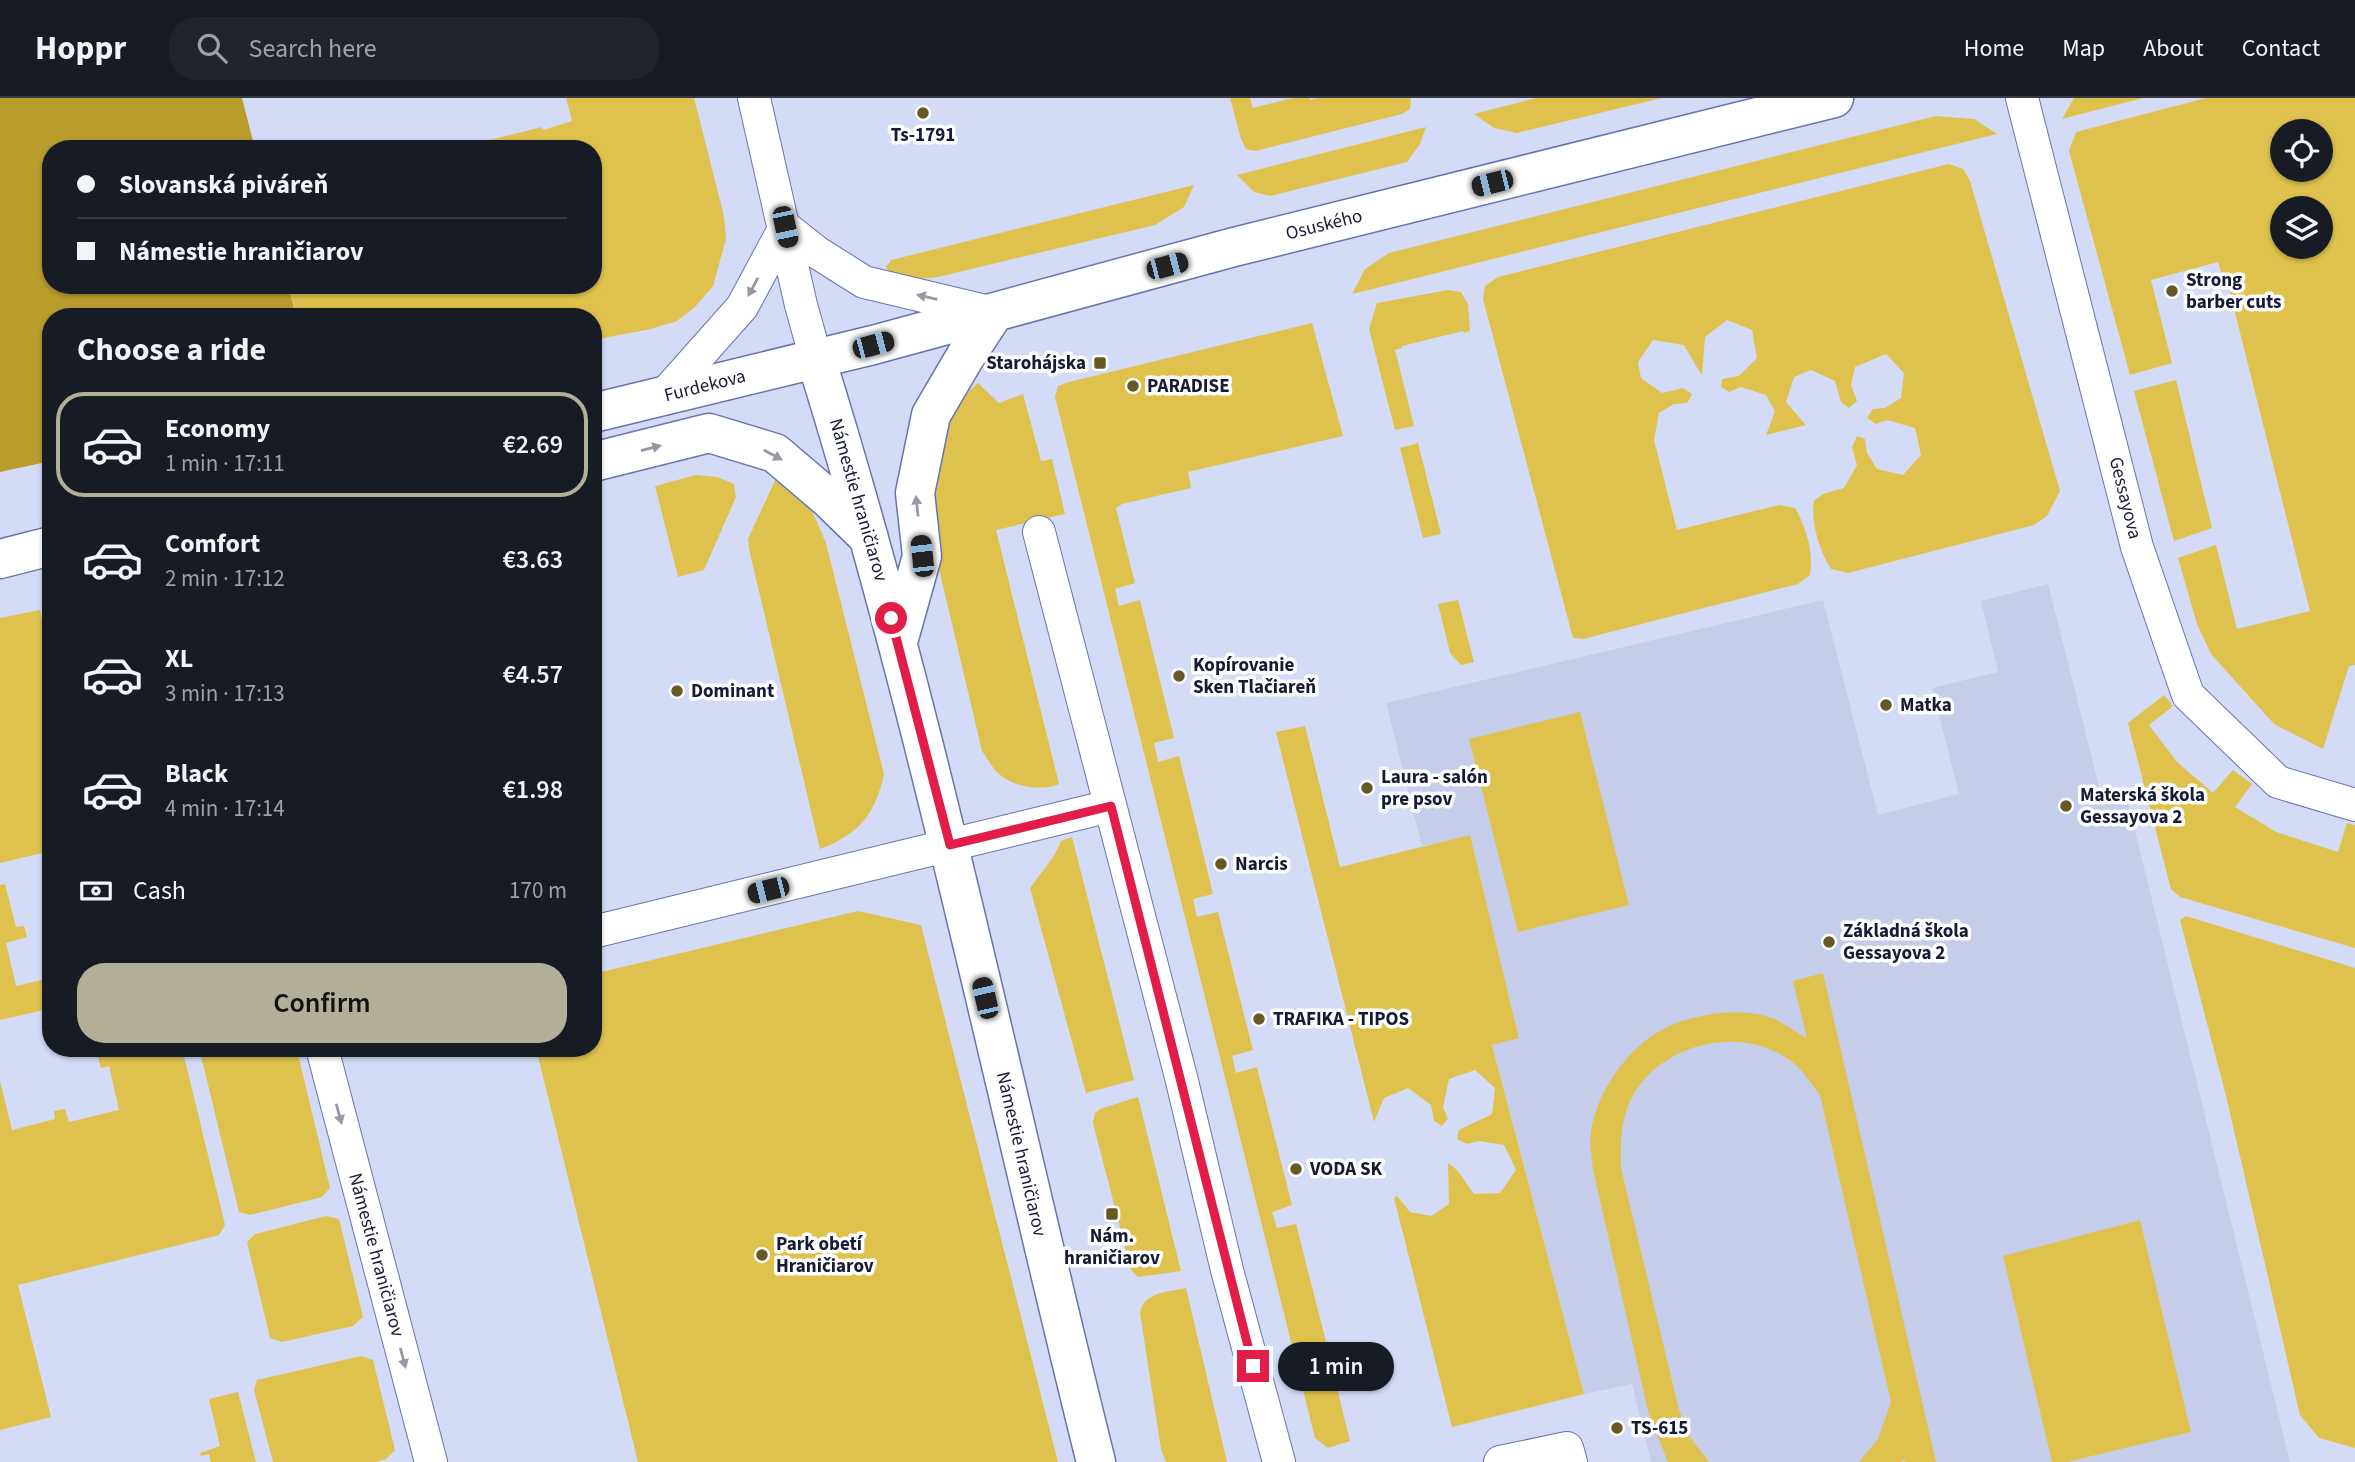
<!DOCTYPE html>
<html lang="en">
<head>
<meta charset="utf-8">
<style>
  body { margin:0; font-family:"Source Sans 3",sans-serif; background:#20242c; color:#f1f3f6; height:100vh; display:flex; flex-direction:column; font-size:26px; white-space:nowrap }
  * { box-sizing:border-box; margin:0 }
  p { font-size:23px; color:#9ea1a6 }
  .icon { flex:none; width:38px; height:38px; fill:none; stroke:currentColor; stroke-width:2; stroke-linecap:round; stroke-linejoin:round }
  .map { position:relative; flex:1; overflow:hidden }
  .panel { position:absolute; left:42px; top:210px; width:560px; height:749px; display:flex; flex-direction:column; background:#171b24; border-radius:28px; box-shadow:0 2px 5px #0004 }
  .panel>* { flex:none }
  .hud { position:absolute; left:42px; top:42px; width:560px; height:154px; border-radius:28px; box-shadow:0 2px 5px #0004; display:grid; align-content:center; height:154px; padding:0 35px; background:#171b24 }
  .controls { position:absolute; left:2270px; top:21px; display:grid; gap:14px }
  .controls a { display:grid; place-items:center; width:63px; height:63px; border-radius:50%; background:#171b24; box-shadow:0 2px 5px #0004; font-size:35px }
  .end { position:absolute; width:32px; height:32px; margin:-16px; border:9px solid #e11d48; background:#fff; box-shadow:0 0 0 4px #fff }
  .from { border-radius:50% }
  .bubble { position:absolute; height:49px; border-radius:24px; background:#171b24; box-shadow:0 2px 5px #0004; font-size:23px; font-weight:600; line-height:49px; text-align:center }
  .car { position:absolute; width:21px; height:42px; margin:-21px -10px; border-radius:9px; box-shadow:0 0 5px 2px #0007; background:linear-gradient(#222 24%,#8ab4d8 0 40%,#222 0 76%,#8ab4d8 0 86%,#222 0) }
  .hud b { display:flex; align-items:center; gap:24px; height:66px; font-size:26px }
  .hud b+b { border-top:2px solid #363941 }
  .hud i { width:18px; height:18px; background:#f1f3f6 }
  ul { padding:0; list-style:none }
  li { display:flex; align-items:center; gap:21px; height:105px; margin:0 14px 10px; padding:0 21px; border:4px solid transparent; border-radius:28px }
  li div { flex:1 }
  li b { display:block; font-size:26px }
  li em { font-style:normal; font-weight:600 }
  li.current { border-color:#b3ae98 }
  li>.icon { width:63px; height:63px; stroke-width:1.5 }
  h2 { padding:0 35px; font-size:32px; line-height:84px }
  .pay { display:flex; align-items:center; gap:18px; height:77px; padding:0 35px; font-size:26px }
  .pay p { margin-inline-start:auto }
  .cta { display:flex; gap:14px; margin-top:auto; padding:14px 35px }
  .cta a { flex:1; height:80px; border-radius:28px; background:#b3ae98; color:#111; font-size:28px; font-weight:600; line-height:80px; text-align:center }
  header { display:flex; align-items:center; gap:42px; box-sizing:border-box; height:98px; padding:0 35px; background:#171b24; border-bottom:2px solid #363941 }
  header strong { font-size:33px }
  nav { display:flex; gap:38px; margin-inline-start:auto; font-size:24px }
  .search { width:490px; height:63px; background:#20242c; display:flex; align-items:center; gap:18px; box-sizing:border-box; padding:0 24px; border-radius:28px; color:#9ea1a6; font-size:26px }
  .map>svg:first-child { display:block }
  .built { fill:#c5cdea }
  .green { fill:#dfc24d; fill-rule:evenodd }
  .forest { fill:#b89d2d }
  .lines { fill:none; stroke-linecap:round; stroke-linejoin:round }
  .minor-casing { stroke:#6873b2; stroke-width:34 }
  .tertiary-casing { stroke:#6873b2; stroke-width:41 }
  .minor { stroke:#fff; stroke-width:32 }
  .tertiary { stroke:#fff; stroke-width:38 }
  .oneway { fill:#9798a4 }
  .route { stroke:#e11d48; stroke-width:9 }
  .poi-dot { fill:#675926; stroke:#fdfdfd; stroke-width:2.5 }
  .labels { text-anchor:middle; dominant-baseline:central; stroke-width:7; stroke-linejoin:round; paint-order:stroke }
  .poi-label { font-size:19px; font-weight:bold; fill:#171b35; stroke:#fdfdfd; text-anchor:start }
  .street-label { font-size:19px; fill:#171b35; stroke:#fdfdfd }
</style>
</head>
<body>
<header>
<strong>Hoppr</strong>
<div class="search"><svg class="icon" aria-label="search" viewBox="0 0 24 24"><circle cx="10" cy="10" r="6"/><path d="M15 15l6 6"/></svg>Search here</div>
<nav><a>Home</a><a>Map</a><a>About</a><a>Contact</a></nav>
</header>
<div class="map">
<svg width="2355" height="1364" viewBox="0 0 2355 1364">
  <rect width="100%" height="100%" fill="#d4dbf7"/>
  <path class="built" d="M2048,486L2102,700L2126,696L2290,1364H1651L1632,1286L1584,1296L1492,946L1519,939L1470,738L1422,748L1386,605L1823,502L1878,717L1959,696L1932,590L1998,574L1981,503Z"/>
  <path class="green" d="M566,0H694L724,118L726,141L713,188L695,209L677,223L651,231L593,242V219H296L288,187H593V51H453L542,29L543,32L572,23Z
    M1230,0H1250L1253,10L1293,0H1309L1310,2L1318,0H1411L1410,11L1402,16L1255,53L1246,51L1241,41Z
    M1537,0H1662L1517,35L1494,30L1474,16Z
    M2074,0H2143L2062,21Z
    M2206,0H2355V567L2349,568L2323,651L2274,626L2211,556L2197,526L2178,460L2216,447L2237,531L2310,513L2227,183L2224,184L2218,164L2151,182L2172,265L2130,277L2069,53L2076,34ZM2320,33V72H2282V33ZM2282,110H2320V149H2282Z
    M1936,18L1974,21L1997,36L1352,196L1365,171L1389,155Z
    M1426,29L1420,46L1407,64L1270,98L1254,94L1237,77Z
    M1949,66L1963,71L1970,83L2060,393L2047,418L2034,427L1848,475L1831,471C1820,454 1810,424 1814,403L1823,396L1844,390L1857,367L1852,349L1857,338L1865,341L1867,355L1877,371L1903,377L1921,357L1915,330L1887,322L1876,326L1867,320L1873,311L1885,310L1901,300L1904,275L1886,256L1855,269L1851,287L1857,303L1849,310L1841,304L1835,283L1811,272L1794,279L1786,304L1806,327L1766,337L1775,313L1766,297L1741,289L1729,294L1721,289L1722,281L1739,278L1757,260L1752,232L1727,222L1705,239L1702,278L1684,247L1653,242L1638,264L1641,280L1662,295L1683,290L1692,296L1687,305L1674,306L1659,315L1654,342L1677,432L1779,407L1795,410C1806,429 1814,455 1810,477L1798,486L1583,541L1573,540L1483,201L1485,188L1498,179Z
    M1194,87L1184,109L1155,127L938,179L916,181L891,177L886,169L891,162Z
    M1448,192L1461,194L1468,206L1470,233L1464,235L1463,233L1402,248V250L1395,252L1414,328L1395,332L1369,231L1377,205Z
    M1312,225L1343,338L1188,374L1191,390L1122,406L1116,410L1135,485L1115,491L1119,508L1140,502L1174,640L1154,645L1158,664L1179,658L1213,796L1193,801L1197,819L1218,814L1253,952L1232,958L1236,975L1257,969L1292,1107L1272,1114L1277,1130L1296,1126L1331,1263L1311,1269L1315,1287L1335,1282L1350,1343L1328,1350L1315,1340L1055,299L1058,288L1069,284Z
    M2176,282L2212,430L2174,443L2134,293Z
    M978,285L999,305L1023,296L1041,363L1052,361L1065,416L996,432L1059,686C1041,694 1014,689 999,676C992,670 987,660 982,653L932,441L925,408L950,310Z
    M1418,345L1441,436L1423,440L1400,350Z
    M778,376L810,408L826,445L884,676C875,717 859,736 820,751L749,451L748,441Z
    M696,377L717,379L734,386L736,399L704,472L678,479L655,388Z
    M1458,502L1474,564L1461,567L1450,555L1438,506Z
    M40,512L45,537L51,540V753L0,765V520Z
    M2164,597L2173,608L2149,627L2177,664L2213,695L2233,672L2252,686L2235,709L2276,734L2338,754L2347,725L2355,727V850L2180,799L2171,791L2128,625Z
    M1580,614L1629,807L1518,834L1469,641Z
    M1305,628L1340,769L1470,737L1519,940L1492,947L1584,1296L1452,1329L1394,1100L1397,1098L1410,1114L1431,1118L1449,1106L1448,1065C1460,1072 1465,1085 1474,1096L1500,1095L1516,1072L1504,1047L1479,1043L1467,1046L1457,1041L1459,1032L1492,1016L1495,990L1475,972L1449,981L1443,1009L1448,1021L1442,1028L1434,1023L1431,1007L1408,990L1384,1000L1374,1024L1276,634Z
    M1072,739L1134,982L1086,995L1030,790L1054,758L1061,743Z
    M5,786L16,829L24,828L27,839L6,845L16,888L42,882L48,911L0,922V787Z
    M858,813L921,827L1058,1364H638L536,950H593V876Z
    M2186,818L2355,870V1350L2319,1340L2300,1317L2226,998L2180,822Z
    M1823,875L1936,1364H1905L1903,1361L1901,1364H1859L1878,1341L1891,1304L1820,997C1811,986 1803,972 1792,964C1746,928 1673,942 1639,988C1621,1012 1620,1041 1621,1070L1679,1312L1690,1339L1709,1364H1668L1649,1317L1593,1072C1592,1060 1589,1046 1591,1034C1596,995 1628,949 1663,931C1692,916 1738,909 1769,919C1782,923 1794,934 1807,940L1793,883Z
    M118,950H182L225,1127L219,1137L18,1187L51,1319L0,1332V983L12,1032L55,1021L54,1013L65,1011L69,1024L119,1012L109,968L101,970L98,959L119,954Z
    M199,950H293L298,956L330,1090L322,1099L250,1117L239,1114Z
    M1138,999L1181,1173L1138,1179L1131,1172L1093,1025L1095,1015L1100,1011Z
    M326,1118L339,1121L363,1219L353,1228L282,1244L270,1240L247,1144L255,1136Z
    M2140,1122L2191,1334L2067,1364H2052L2003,1158Z
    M1186,1190L1227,1364H1166L1161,1351L1140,1215C1143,1194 1168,1194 1186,1190Z
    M361,1258L373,1262L395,1352L386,1361L375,1364H273L254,1292L257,1282Z
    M238,1294L256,1364H211L209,1356L201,1358L200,1355L220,1348L209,1301Z"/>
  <path class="forest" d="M0,0H242L255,51H51V187H288L296,219H51V363L0,374Z"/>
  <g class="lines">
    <defs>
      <path id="minor" d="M754,0L801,207L816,261
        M2022,0L2137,449L2188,597L2278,684L2355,707
        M785,129L818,155L864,184L994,215
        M663,298L742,209L785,129
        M1039,434L1181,979L1227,1172L1279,1364
        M593,834L1110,708
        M322,950L431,1364
        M1500,1364L1567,1350L1571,1364"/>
      <path id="tertiary" d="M816,261C929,623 1004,996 1096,1364
        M593,315L873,247L1234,149L1834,0
        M593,364L709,335L775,355L829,401L869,440
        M0,461L51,448
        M898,544L922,458L915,395L931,317L965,259L994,215"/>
    </defs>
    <use href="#minor" class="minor-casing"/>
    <use href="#tertiary" class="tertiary-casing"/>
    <use href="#minor" class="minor"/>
    <use href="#tertiary" class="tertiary"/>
  </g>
  <defs><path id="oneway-solid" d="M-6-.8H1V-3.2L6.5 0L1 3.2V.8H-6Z" transform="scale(1.75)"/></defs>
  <g class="oneway">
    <use href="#oneway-solid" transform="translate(753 189) rotate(118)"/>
    <use href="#oneway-solid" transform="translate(927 199) rotate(-167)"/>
    <use href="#oneway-solid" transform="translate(651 350) rotate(-14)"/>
    <use href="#oneway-solid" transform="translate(773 357) rotate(28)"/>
    <use href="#oneway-solid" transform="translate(917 408) rotate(-96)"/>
    <use href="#oneway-solid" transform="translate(339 1016) rotate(75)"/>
    <use href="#oneway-solid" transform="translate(403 1260) rotate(75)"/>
  </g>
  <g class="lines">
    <path class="route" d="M891,520L950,747L1111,708L1253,1268"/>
  </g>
  <g class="poi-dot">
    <circle cx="923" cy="15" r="7"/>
    <circle cx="2172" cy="193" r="7"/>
    <rect x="1093" y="258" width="14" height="14" rx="3.5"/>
    <circle cx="1133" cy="288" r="7"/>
    <circle cx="1179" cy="578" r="7"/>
    <circle cx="677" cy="593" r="7"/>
    <circle cx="1886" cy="607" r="7"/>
    <circle cx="1367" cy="690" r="7"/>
    <circle cx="2066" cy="708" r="7"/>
    <circle cx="1221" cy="766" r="7"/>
    <circle cx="1829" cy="844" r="7"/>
    <circle cx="1259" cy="921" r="7"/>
    <circle cx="1296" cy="1071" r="7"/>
    <rect x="1105" y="1109" width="14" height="14" rx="3.5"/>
    <circle cx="762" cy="1157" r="7"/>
    <circle cx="1617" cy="1330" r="7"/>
  </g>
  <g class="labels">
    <g class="poi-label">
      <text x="923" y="37" text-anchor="middle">Ts-1791</text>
      <text x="2186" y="182">Strong<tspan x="2186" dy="22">barber cuts</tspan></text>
      <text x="1086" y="265" text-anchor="end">Starohájska</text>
      <text x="1147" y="288">PARADISE</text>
      <text x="1193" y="567">Kopírovanie<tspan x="1193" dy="22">Sken Tlačiareň</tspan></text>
      <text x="691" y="593">Dominant</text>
      <text x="1900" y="607">Matka</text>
      <text x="1381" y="679">Laura - salón<tspan x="1381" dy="22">pre psov</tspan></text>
      <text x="2080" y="697">Materská škola<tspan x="2080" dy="22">Gessayova 2</tspan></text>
      <text x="1235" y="766">Narcis</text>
      <text x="1843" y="833">Základná škola<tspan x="1843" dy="22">Gessayova 2</tspan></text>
      <text x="1273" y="921">TRAFIKA - TIPOS</text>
      <text x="1310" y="1071">VODA SK</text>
      <text x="1112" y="1138" text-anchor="middle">Nám.<tspan x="1112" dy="22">hraničiarov</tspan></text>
      <text x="776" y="1146">Park obetí<tspan x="776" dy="22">Hraničiarov</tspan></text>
      <text x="1631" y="1330">TS-615</text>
    </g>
    <g class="street-label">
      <text transform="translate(1324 127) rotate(-14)">Osuského</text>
      <text transform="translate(705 288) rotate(-14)">Furdekova</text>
      <text transform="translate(2125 400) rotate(76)">Gessayova</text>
      <text transform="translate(858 402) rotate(74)">Námestie hraničiarov</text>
      <text transform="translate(1021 1056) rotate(77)">Námestie hraničiarov</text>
      <text transform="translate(376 1157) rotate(75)">Námestie hraničiarov</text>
    </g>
  </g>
</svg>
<div class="controls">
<a><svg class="icon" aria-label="locate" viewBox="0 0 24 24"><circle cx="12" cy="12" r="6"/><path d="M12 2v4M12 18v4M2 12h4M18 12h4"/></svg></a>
<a><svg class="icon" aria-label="layers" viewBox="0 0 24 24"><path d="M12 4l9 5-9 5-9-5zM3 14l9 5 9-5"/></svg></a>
</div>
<i class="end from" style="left:891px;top:520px"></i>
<i class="end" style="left:1253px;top:1268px"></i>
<div class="bubble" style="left:1278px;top:1244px;width:116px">1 min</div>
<i class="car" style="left:1492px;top:85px;rotate:256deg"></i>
<i class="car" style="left:785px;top:129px;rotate:168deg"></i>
<i class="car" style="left:1167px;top:168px;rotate:75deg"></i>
<i class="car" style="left:873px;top:247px;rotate:75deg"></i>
<i class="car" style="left:922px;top:458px;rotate:354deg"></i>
<i class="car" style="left:768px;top:792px;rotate:256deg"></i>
<i class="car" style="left:985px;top:900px;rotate:347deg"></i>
<div class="hud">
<b><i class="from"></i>Slovanská piváreň</b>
<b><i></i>Námestie hraničiarov</b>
</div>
<section class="panel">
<h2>Choose a ride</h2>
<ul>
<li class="current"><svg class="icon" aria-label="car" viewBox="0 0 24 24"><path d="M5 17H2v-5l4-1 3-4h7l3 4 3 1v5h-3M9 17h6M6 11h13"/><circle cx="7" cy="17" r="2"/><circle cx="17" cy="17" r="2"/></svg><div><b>Economy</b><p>1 min · 17:11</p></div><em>€2.69</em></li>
<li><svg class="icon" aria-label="car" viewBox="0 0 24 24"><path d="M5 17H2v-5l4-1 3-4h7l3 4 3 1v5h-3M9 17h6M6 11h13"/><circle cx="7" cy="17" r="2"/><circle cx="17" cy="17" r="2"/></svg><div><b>Comfort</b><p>2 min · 17:12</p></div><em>€3.63</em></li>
<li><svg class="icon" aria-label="car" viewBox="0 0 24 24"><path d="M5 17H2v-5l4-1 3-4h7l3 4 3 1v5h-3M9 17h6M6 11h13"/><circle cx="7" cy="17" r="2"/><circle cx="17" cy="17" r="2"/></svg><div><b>XL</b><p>3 min · 17:13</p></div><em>€4.57</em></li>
<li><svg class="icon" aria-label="car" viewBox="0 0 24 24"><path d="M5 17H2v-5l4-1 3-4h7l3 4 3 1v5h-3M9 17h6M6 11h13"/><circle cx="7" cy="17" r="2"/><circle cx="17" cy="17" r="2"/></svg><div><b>Black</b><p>4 min · 17:14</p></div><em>€1.98</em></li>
</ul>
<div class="pay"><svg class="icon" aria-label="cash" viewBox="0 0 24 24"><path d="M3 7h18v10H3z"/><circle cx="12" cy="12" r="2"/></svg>Cash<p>170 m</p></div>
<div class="cta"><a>Confirm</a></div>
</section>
</div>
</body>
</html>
